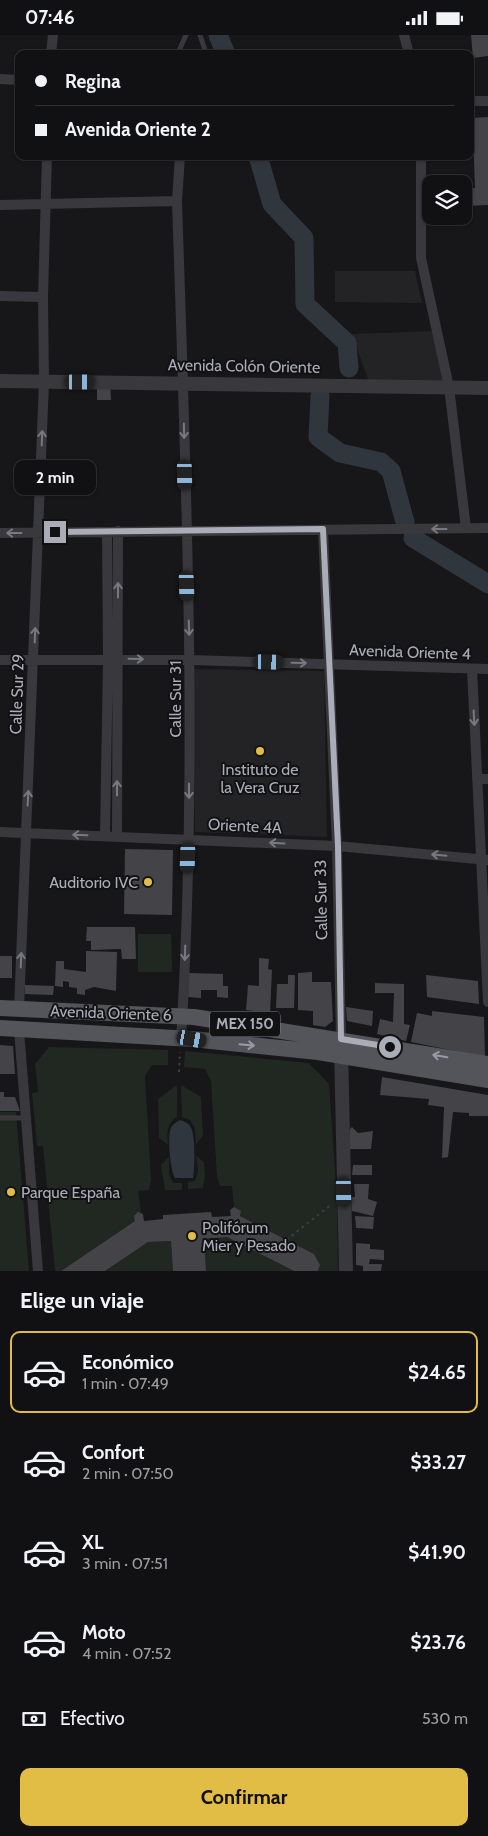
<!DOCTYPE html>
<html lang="es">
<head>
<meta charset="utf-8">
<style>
  body { margin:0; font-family:Cabin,sans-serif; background:#1a191b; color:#f1f3f6; height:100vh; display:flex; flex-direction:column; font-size:19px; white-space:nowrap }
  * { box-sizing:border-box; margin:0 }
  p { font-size:16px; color:#9c9d9f }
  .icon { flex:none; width:28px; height:28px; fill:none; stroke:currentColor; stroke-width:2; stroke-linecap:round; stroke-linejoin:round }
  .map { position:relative; height:1236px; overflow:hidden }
  .panel { display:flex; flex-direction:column; background:#111012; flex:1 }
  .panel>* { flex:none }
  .hud { position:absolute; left:15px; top:15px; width:459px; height:110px; border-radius:10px; box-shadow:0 1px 4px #0004,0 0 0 1px #303032; display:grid; align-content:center; height:110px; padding:0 20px; background:#111012 }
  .buttons { position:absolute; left:422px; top:140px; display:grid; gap:10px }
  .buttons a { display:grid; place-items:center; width:50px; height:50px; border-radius:10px; background:#111012; box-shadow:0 1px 4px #0004,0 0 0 1px #303032; font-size:25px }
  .end { position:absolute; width:22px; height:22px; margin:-11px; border:6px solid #aaacb7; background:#111; box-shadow:0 0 0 2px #111 }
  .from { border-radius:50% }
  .bubble { position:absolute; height:35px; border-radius:10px; background:#111012; box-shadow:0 1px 4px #0004,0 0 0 1px #303032; font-size:16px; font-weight:700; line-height:35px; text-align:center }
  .car { position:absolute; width:15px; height:30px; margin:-15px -8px; border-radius:6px; box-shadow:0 0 4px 1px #0007; background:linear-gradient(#222 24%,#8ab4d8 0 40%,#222 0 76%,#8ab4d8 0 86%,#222 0) }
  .hud b { display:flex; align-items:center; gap:18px; height:48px; font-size:19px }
  .hud b+b { border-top:1px solid #303032 }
  .hud i { width:12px; height:12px; background:#f1f3f6 }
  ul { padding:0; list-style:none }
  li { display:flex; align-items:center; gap:15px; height:82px; margin:0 10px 8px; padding:0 10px; border:2px solid transparent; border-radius:10px }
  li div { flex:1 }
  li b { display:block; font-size:19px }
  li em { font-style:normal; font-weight:700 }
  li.selected { border-color:#e1bd45 }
  li>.icon { width:45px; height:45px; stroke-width:1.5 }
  h2 { padding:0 20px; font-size:22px; line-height:60px }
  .pay { display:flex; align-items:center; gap:12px; height:55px; padding:0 20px; font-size:19px }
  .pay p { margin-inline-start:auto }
  .cta { display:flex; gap:10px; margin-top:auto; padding:10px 20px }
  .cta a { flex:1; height:58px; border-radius:10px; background:#e1bd45; color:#111; font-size:20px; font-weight:700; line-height:58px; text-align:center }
  .status { display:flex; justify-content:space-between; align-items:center; height:35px; padding:0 25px; background:#111012; direction:ltr }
  .status svg { height:14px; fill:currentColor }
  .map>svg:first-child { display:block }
  .built { fill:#232325 }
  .green { fill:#212822 }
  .water { fill:#30363d }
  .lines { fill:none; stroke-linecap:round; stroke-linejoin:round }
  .river { stroke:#30363d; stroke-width:19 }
  .building { fill:#444448 }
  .path { stroke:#3e3f44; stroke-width:2; stroke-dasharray:2.5 4; stroke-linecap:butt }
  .service { stroke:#38383d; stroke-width:5 }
  .minor { stroke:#38383d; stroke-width:10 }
  .tertiary { stroke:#38383d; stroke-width:14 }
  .primary { stroke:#54555b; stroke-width:16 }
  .oneway { stroke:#777880 }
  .oneway2 { stroke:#999ba5 }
  .route { stroke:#aaacb7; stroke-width:6 }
  .poi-dot { fill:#e1bd45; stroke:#121113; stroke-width:2 }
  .labels { text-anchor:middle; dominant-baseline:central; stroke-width:4; stroke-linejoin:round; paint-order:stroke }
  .shield { fill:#121113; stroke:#7c7e86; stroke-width:1 }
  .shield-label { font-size:15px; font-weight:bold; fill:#aaacb7 }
  .street-label { font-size:16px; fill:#aaacb7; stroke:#121113 }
  .poi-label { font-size:16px; fill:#aaacb7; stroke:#121113; text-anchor:start }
</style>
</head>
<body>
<div class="status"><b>07:46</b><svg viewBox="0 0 49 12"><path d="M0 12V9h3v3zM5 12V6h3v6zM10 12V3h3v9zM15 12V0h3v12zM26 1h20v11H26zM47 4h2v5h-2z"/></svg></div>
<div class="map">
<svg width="488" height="1236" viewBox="0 0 488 1236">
  <rect width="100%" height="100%" fill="#171618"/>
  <path class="built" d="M335,236H415L422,268L335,267Z
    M437,296L449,352L370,350L352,299Z
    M193,634L324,636L327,802L195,797Z"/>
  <path class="green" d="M138,899H171L172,937H138Z
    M49,1012L168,1015V1030H152L145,1041L151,1145L149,1155L138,1156L141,1178L136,1179L135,1186L61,1236H55L43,1111H37L32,1058L38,1057L35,1029Z
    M185,1016L309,1028L329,1049L337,1164L338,1236H318L320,1230L314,1219L240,1181L241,1176L234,1172L232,1151H220L217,1141L211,1046L205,1034L184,1032Z
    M177,1050V1082C166,1090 167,1097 168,1110L159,1103L158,1064Z
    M181,1050L201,1062L203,1101L196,1109L195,1093L190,1085L182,1082Z
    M0,1077H16L29,1236H0Z
    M196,1120L204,1128L205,1141L203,1153L188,1154V1147L195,1146L198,1136Z
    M169,1122V1139L173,1148H182V1155H165L161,1130Z
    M227,1202L294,1236H206L204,1204Z
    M171,1206L173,1236H105L148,1207Z"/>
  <path class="water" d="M180,1085C186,1087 190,1089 192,1095C195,1105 195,1132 193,1143H175C170,1134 168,1106 170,1096C171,1090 175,1088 180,1085Z"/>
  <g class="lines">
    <path class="river" d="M218,0L226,19
      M258,121L272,169L304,203L305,269L347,308L349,333
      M320,361L318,402L340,418L381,427L391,436L405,487
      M413,503L488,549"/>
  </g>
  <path class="building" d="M471,0H488V21L473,23Z
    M488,82V170L464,171V154L475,153L473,94H470V83Z
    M97,347H110L111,365H97Z
    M125,814L173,815L172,880L124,879Z
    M87,892H135L136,924H122L121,914L91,915V906H86Z
    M86,916L117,917L116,956L94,952L85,955V960L77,959V953L69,952V947L63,946V952L55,951L56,926H64V934L86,937Z
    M0,921H12V943H0Z
    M259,923L269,924L268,934L272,935L270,978L246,975L248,950L259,951Z
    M312,937V947H331L333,986L325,992L313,990V976L298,975V938Z
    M189,938L223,939V951H228V963L217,962V955H201V963L188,962Z
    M288,940H295L294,973H276L277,949H288Z
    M426,940L478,946L479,969L427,962Z
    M375,948L404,949V989L410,990L406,1006L377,999L380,984L393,987L394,958H375Z
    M25,950L54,951L53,960L25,959Z
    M346,972L373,976L372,991L347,986Z
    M432,976L484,982L485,1022L411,1007L417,978L432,981Z
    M0,1010L13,1011L15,1039H0Z
    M382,1042L488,1060V1081H469V1078L453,1077L448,1122L442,1123L444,1072L428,1070L429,1064L380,1060Z
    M0,1057H4V1062H15L20,1076H0Z
    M352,1092L358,1098L373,1096L371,1114H350V1094Z
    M353,1130H372V1140H352Z
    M354,1149H369L368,1164L377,1167L373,1181L352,1176L351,1162H355Z
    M234,1172L241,1176L240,1181L314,1219L320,1230L318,1236H294L227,1202L204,1204L206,1236H173L171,1206L148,1207L105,1236H61L135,1186L134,1181L138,1177L143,1179L144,1186L163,1184V1180L211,1177L212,1182L231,1181L230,1175Z
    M355,1181L374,1182L373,1194L356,1193Z
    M356,1208L370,1209V1214L384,1215V1225L370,1224L369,1229H382L381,1236H363V1231L356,1230Z"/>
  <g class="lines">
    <path class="path" d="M179,1037L180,1017
      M266,1221L332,1169"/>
    <path class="service" d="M179,17L206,18L200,0
      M178,18L186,0
      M0,1083H26"/>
    <path class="minor" d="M404,0L409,19
      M51,19L53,0
      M0,44L19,45
      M470,66H488
      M180,121L177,166C186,444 198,726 181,1004
      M421,121V223L449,352L466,493
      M0,170L177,166
      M0,261L43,262
      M323,495L337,811L341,1004
      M0,498L488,493
      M0,625H190L488,634
      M472,634L488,967
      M477,744H488
      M0,797L337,811L488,825
      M105,801L108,624L107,497
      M117,802L118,496
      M19,974L44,347L43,262L47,121
      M19,995L38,1236"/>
    <path class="tertiary" d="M0,346L488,353
      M341,1012L346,1236"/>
    <path class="primary" d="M0,973L194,982L488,1029
      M0,993L192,1004L318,1017L488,1045"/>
  </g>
  <defs><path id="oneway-shaft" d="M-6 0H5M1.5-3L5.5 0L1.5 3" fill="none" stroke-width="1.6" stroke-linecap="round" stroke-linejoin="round" transform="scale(1.25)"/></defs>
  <g class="oneway">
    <use href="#oneway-shaft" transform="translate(184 396) rotate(89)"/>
    <use href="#oneway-shaft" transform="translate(42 403) rotate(-88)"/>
    <use href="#oneway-shaft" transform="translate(439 494) rotate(180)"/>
    <use href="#oneway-shaft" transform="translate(14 498) rotate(180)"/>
    <use href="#oneway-shaft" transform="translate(118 555) rotate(-90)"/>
    <use href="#oneway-shaft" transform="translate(189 593) rotate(88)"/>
    <use href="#oneway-shaft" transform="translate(35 600) rotate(-88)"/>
    <use href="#oneway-shaft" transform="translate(136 624) rotate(1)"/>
    <use href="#oneway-shaft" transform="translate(299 628) rotate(1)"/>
    <use href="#oneway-shaft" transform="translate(474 683) rotate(87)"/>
    <use href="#oneway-shaft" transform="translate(117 753) rotate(-90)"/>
    <use href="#oneway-shaft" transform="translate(189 756) rotate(90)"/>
    <use href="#oneway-shaft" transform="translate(28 763) rotate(-87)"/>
    <use href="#oneway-shaft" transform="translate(80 800) rotate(-178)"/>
    <use href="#oneway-shaft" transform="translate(277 808) rotate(-177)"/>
    <use href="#oneway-shaft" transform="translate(439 820) rotate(-175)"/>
    <use href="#oneway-shaft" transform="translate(185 918) rotate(92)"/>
    <use href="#oneway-shaft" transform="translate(21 925) rotate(-88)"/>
  </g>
  <g class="oneway2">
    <use href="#oneway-shaft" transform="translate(247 1010) rotate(5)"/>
    <use href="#oneway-shaft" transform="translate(440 1021) rotate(-170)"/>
  </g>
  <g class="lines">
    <path class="route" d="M55,497L323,494L338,811L341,1004L390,1012"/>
  </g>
  <g class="poi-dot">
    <circle cx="260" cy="716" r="5"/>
    <circle cx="148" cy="847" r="5"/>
    <circle cx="11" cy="1157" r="5"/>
    <circle cx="192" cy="1201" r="5"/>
  </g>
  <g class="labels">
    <rect class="shield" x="210" y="976.5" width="70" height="25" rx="4"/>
    <g class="shield-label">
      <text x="245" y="989">MEX 150</text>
    </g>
    <g class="street-label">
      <text transform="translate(244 331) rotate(1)">Avenida Colón Oriente</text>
      <text transform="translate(410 617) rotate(2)">Avenida Oriente 4</text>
      <text transform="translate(17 659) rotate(-88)">Calle Sur 29</text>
      <text transform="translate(175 664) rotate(-90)">Calle Sur 31</text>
      <text transform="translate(245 791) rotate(3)">Oriente 4A</text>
      <text transform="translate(321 865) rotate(-91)">Calle Sur 33</text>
      <text transform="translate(111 978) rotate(2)">Avenida Oriente 6</text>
    </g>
    <g class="poi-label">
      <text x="260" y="734" text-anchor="middle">Instituto de<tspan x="260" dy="18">la Vera Cruz</tspan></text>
      <text x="138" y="847" text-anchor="end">Auditorio IVC</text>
      <text x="21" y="1157">Parque España</text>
      <text x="202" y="1192">Polifórum<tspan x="202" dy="18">Mier y Pesado</tspan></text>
    </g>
  </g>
</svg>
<div class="buttons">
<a><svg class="icon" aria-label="layers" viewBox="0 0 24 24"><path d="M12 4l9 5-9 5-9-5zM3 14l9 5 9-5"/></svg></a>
</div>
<i class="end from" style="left:390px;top:1012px"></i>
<i class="end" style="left:55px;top:497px"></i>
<div class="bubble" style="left:14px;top:425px;width:82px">2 min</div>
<i class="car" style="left:80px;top:347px;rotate:90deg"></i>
<i class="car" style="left:185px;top:440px;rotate:179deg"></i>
<i class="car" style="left:187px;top:551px;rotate:178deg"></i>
<i class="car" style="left:269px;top:627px;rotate:91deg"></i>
<i class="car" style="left:188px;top:823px;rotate:182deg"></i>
<i class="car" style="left:192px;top:1004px;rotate:100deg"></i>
<i class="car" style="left:344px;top:1157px;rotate:179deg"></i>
<div class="hud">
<b><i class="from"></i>Regina</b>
<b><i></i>Avenida Oriente 2</b>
</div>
</div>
<section class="panel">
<h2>Elige un viaje</h2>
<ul>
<li class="selected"><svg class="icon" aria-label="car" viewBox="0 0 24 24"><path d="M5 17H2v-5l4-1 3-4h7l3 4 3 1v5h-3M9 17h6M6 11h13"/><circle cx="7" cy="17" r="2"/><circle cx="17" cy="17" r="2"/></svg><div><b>Económico</b><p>1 min · 07:49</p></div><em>$24.65</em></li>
<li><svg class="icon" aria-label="car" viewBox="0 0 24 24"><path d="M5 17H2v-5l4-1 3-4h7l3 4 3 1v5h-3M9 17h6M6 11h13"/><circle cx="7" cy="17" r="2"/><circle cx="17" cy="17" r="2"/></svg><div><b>Confort</b><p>2 min · 07:50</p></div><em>$33.27</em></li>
<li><svg class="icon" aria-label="car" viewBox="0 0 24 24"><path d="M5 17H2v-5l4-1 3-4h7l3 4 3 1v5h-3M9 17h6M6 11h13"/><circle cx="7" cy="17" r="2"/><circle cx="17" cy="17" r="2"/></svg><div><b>XL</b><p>3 min · 07:51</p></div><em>$41.90</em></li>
<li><svg class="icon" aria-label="car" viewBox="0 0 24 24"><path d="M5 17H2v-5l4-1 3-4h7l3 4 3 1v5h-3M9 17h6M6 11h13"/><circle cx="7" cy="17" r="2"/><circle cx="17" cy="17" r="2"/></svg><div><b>Moto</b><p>4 min · 07:52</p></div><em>$23.76</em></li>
</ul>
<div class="pay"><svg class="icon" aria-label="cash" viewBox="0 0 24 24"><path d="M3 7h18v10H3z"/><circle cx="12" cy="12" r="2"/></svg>Efectivo<p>530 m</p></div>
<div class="cta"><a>Confirmar</a></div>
</section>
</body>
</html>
